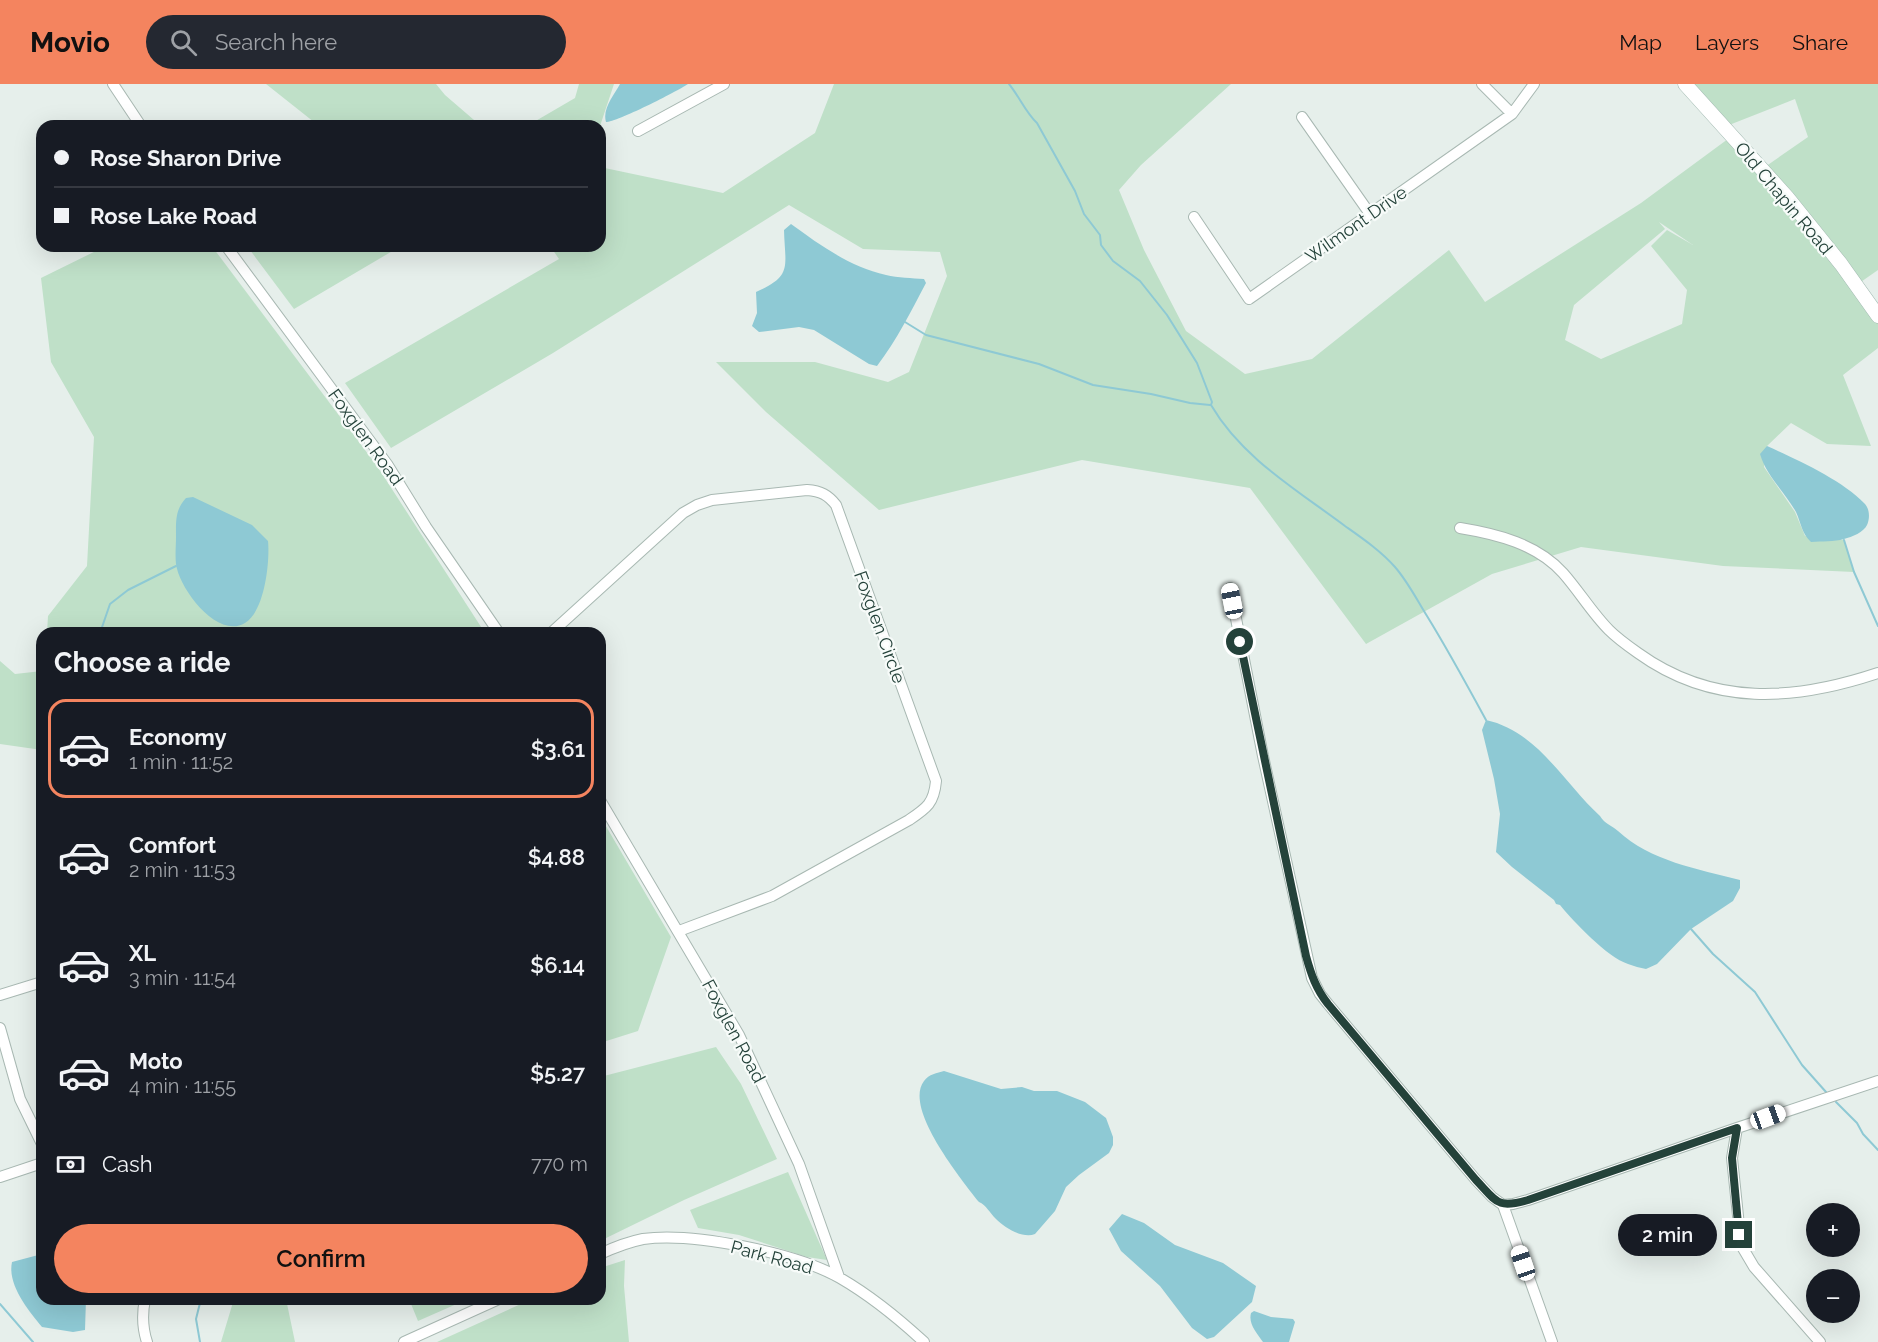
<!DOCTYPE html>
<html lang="en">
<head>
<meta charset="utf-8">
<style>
  body { margin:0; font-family:Raleway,sans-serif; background:#242831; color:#f1f3f6; height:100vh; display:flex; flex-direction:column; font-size:22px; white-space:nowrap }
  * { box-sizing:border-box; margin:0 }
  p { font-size:20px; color:#9ea1a6 }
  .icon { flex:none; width:33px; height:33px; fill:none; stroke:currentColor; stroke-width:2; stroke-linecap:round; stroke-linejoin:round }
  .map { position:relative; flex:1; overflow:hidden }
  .details { position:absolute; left:36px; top:543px; width:570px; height:678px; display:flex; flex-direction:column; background:#171b24; border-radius:18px; box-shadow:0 6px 24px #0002 }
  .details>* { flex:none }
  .banner { position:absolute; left:36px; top:36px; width:570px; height:132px; border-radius:18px; box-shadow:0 6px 24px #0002; display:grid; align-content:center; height:132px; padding:0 18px; background:#171b24 }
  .fabs { position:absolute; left:1806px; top:1119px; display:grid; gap:12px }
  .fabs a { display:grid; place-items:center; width:54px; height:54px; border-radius:50%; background:#171b24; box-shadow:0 6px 24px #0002; font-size:30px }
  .end { position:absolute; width:27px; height:27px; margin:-14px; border:8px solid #24423a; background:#fff; box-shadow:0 0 0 3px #fff }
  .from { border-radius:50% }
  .bubble { position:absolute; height:42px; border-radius:21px; background:#171b24; box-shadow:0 6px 24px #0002; font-size:20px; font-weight:600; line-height:42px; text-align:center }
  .car { position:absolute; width:18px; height:36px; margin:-18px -9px; border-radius:8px; box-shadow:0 0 4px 2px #0007; background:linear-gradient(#fff 24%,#345 0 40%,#fff 0 76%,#345 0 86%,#fff 0) }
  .banner b { display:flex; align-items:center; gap:21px; height:57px; font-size:22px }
  .banner b+b { border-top:2px solid #363941 }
  .banner i { width:15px; height:15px; background:#f1f3f6 }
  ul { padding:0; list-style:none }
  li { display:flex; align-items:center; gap:18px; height:99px; margin:0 12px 9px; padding:0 6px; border:3px solid transparent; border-radius:18px }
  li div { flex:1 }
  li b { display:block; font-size:22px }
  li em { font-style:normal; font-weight:600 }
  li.selected { border-color:#f4845f }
  li>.icon { width:54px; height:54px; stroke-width:1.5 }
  h2 { padding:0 18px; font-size:27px; line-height:72px }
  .pay { display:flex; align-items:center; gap:15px; height:66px; padding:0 18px; font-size:22px }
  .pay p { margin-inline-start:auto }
  .action { display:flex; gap:12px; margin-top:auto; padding:12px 18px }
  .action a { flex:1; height:69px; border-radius:36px; background:#f4845f; color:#111; font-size:24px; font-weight:600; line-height:69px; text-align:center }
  header { display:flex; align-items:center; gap:36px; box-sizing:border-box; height:84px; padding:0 30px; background:#f4845f; color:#111 }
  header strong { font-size:28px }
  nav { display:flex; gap:33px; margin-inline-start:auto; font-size:21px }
  .search { width:420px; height:54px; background:#242831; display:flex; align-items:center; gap:15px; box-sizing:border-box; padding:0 21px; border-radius:33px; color:#9ea1a6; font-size:22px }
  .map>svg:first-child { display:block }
  .green { fill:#bfe0c8; fill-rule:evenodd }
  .water { fill:#8ec9d4 }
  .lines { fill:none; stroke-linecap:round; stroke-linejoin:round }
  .stream { stroke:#8ec9d4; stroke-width:2 }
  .street-casing { stroke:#a8b8b2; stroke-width:12 }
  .secondary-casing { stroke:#a4bbb3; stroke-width:15 }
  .street { stroke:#fff; stroke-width:10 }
  .secondary { stroke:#fff; stroke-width:14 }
  .route { stroke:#24423a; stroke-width:8 }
  .labels { text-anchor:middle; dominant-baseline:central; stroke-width:4.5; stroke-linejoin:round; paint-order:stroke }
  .street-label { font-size:18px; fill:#24423a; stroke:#f7fbf9 }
</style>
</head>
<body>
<header>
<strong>Movio</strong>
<div class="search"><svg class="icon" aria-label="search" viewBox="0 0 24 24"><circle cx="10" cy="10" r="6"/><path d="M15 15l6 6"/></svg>Search here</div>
<nav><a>Map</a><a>Layers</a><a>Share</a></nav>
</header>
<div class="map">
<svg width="1878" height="1258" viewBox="0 0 1878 1258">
  <rect width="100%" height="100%" fill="#e6efeb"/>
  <path class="green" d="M266,0H436L445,11L481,42H319Z
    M579,0H614L600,42H527L575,14Z
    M834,0H1231L1141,81L1119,106L1144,166L1186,247L1245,290L1312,275L1449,166L1485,218L1641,119L1732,52L1762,85L1808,53L1795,15L1724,43L1685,0H1878V186L1855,202L1878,232V264L1843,291L1871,362L1827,360L1791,339L1767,362L1764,383L1795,428L1805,452L1844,456L1854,488L1723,482L1581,463L1492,490L1366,560L1250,404L1082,376L879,426L766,328L716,278H815L888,298L909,288L947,192L940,168L863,165L789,121L553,269L391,364L345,299L559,175L550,162H600V83L723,109L815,49ZM1659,138L1693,161L1667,146L1651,162L1687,206L1682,240L1601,275L1565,256L1574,221L1665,145Z
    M106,162H211L217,169L377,382L485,549H47L48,532L87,482L94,353L51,278L41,194Z
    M247,162H401L294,225Z
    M0,577L15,590L42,587V666L0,660Z
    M600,732L671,853L638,947L600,959Z
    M716,963L741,1000L777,1075L684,1116L600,1157V993Z
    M788,1088L827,1176L807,1173L739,1151L698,1144L690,1126Z
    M625,1176L624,1202L629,1258H437L532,1215H600V1184Z
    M234,1215H286L295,1258H221Z
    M409,1215H468L418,1237Z"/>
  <path class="water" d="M620,0H688C676,8 617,38 606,38C602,25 614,11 620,0Z
    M791,140C820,161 850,183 886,191C898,194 912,194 924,195L926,199C911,227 897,256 877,282L869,280L814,246L799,243L759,248L752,242L757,229L756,208C793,192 785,183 784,146Z
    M1767,362C1796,375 1842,396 1864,419C1870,425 1870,434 1867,441C1864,448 1852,453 1844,455C1834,458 1822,457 1811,458C1802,450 1801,439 1796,428C1785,408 1767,393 1760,370Z
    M193,413L252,441L268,457C270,477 265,527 245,539C217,556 179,504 176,480C175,471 176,461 176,453C176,437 175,426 186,414Z
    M1486,636C1537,647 1564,699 1600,732C1605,740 1611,741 1618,747C1650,777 1698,785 1740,796V804L1733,817L1691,845L1657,880L1646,885C1640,884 1634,882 1628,880C1607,873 1574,838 1560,821L1556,820L1554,816L1512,783L1496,768L1500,730L1494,695L1482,646Z
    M944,987L1001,1005L1022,1003L1034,1007H1057L1085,1018L1106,1034L1113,1053V1061L1109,1069L1079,1091L1066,1103L1055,1127L1035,1150C1023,1155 1005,1144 996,1135C990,1129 986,1121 979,1118C962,1096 903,1024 924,997C929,990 937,989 944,987Z
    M1122,1130L1144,1139L1175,1161L1223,1179L1256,1202L1252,1218L1214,1253L1207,1255L1192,1244L1160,1202L1121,1167L1109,1145Z
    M42,1170V1215H86L85,1246L73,1248L42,1243C29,1227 7,1201 12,1178Z
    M1254,1227L1271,1233L1293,1235L1295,1238L1289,1258H1263C1257,1249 1248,1240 1251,1229Z"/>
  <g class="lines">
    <path class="stream" d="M1009,0C1019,12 1026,29 1037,39L1075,107L1084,130L1100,151L1101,161L1113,177L1140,197L1167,231L1197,279L1212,318L1211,321C1242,374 1297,406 1345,442C1362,454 1381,467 1395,483C1408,498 1417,516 1427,532C1448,566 1467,601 1486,636
      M905,238L926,251L1039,280L1093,301L1151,310L1190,319L1210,321
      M1844,456L1854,488L1878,542
      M100,549L110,520L128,506L176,482
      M1691,845L1713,870L1755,908L1802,981L1826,1008
      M1836,1018L1857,1039L1863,1050L1878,1066
      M0,1220L33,1258
      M200,1258L196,1235L201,1215"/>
    <defs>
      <path id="street" d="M113,0L141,42
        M1482,0L1512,30
        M1302,33L1370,130
        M638,47L724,0
        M1194,133L1249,215L1512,30L1534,0
        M226,162L387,380L426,443L499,549
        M1460,444C1497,450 1537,460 1563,489C1579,507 1592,529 1609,546C1618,555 1628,562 1638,569C1713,623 1794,617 1878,589
        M1230,504L1263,672L1312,894L1320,910L1328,920L1476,1096L1492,1113L1503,1121L1552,1258
        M551,549L683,429L697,421L712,416L807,406C821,407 828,411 836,421L936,697C934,719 927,724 909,736L772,812L679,847
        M600,716L739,951L799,1080L839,1193
        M0,911L42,898
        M0,944L20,1015L42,1060
        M0,1093L42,1079
        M1503,1121L1513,1120L1528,1116L1737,1044
        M600,1170C615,1163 628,1158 643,1155C693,1148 796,1169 840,1194C871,1212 898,1234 924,1258
        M145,1215C142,1230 142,1243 147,1258
        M404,1258L499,1215
        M1820,1258L1754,1183L1741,1161L1732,1074L1737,1044L1878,997"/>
      <path id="secondary" d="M1685,0L1787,113L1841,180L1878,232"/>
    </defs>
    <use href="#street" class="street-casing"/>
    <use href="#secondary" class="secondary-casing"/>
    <use href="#street" class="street"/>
    <use href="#secondary" class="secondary"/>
  </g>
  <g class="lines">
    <path class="route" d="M1240,558L1306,872C1311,890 1316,905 1328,920L1476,1096C1497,1118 1497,1125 1528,1116L1737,1044L1732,1074L1739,1151"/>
  </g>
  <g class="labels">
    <g class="street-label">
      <text transform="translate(1784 114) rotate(50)">Old Chapin Road</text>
      <text transform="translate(1356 140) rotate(-35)">Wilmont Drive</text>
      <text transform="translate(366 353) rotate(54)">Foxglen Road</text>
      <text transform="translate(880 543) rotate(70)">Foxglen Circle</text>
      <text transform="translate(734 947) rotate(62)">Foxglen Road</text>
      <text transform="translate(772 1173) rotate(15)">Park Road</text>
    </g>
  </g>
</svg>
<div class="fabs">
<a>+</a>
<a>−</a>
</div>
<i class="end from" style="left:1240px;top:558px"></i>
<i class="end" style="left:1739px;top:1151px"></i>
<div class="bubble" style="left:1618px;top:1130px;width:99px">2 min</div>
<i class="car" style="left:1232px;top:517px;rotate:349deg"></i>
<i class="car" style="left:1768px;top:1033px;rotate:70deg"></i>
<i class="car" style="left:1523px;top:1179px;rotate:341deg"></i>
<div class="banner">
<b><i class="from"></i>Rose Sharon Drive</b>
<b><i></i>Rose Lake Road</b>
</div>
<section class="details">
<h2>Choose a ride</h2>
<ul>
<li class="selected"><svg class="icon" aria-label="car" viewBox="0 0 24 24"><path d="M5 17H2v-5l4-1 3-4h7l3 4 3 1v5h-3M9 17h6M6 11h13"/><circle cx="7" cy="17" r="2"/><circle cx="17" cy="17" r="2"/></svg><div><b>Economy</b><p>1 min · 11:52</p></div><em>$3.61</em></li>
<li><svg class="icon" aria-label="car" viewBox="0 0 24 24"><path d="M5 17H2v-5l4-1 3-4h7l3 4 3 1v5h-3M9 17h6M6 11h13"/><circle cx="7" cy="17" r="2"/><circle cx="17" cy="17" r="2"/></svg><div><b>Comfort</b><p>2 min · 11:53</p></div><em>$4.88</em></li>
<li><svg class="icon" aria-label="car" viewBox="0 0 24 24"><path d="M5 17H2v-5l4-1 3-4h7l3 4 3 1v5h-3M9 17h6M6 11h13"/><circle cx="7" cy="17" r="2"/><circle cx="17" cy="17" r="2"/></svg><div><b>XL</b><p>3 min · 11:54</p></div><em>$6.14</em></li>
<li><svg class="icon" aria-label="car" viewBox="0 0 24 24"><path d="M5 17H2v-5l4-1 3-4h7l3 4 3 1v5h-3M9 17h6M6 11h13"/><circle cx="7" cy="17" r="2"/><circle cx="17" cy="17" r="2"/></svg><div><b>Moto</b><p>4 min · 11:55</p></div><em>$5.27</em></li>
</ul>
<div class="pay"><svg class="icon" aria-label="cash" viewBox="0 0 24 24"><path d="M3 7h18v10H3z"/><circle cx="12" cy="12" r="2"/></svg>Cash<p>770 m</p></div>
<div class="action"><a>Confirm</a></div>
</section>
</div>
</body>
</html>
